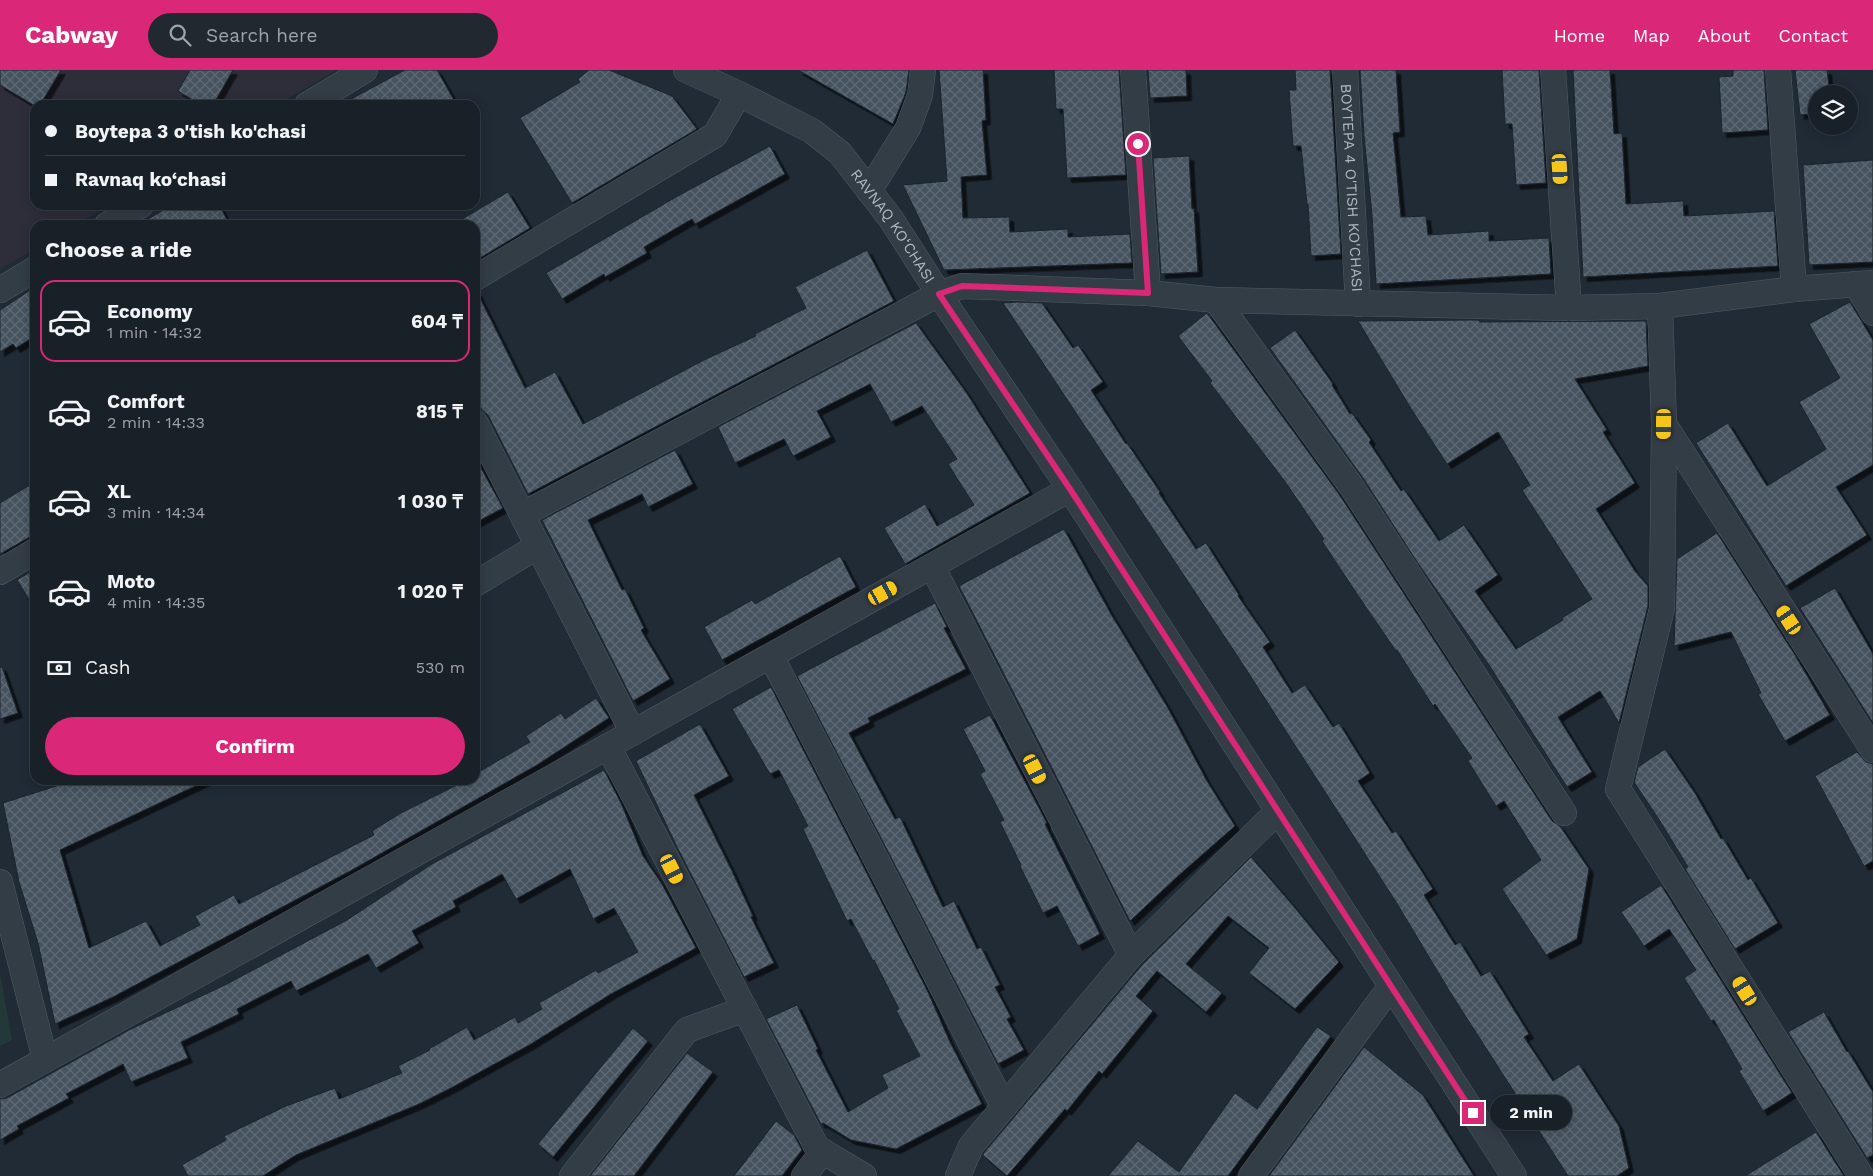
<!DOCTYPE html>
<html lang="en">
<head>
<meta charset="utf-8">
<style>
  body { margin:0; font-family:"Work Sans",sans-serif; background:#212830; color:#f1f3f6; height:100vh; display:flex; flex-direction:column; font-size:19px; white-space:nowrap }
  * { box-sizing:border-box; margin:0 }
  p { font-size:16px; color:#9fa3a8 }
  .icon { flex:none; width:28px; height:28px; fill:none; stroke:currentColor; stroke-width:2; stroke-linecap:round; stroke-linejoin:round }
  .map { position:relative; flex:1; overflow:hidden }
  .details { position:absolute; left:30px; top:150px; width:450px; height:565px; display:flex; flex-direction:column; background:#182028; border-radius:15px; box-shadow:0 2px 12px #0003,0 0 0 1px #363e45 }
  .details>* { flex:none }
  .hud { position:absolute; left:30px; top:30px; width:450px; height:110px; border-radius:15px; box-shadow:0 2px 12px #0003,0 0 0 1px #363e45; display:grid; align-content:center; height:110px; padding:0 15px; background:#182028 }
  .controls { position:absolute; left:1808px; top:15px; display:grid; gap:10px }
  .controls a { display:grid; place-items:center; width:50px; height:50px; border-radius:50%; background:#182028; box-shadow:0 2px 12px #0003,0 0 0 1px #363e45; font-size:25px }
  .end { position:absolute; width:22px; height:22px; margin:-11px; border:6px solid #db2777; background:#fff; box-shadow:0 0 0 2px #fff }
  .from { border-radius:50% }
  .bubble { position:absolute; height:35px; border-radius:18px; background:#182028; box-shadow:0 2px 12px #0003,0 0 0 1px #363e45; font-size:16px; font-weight:700; line-height:35px; text-align:center }
  .car { position:absolute; width:15px; height:30px; margin:-15px -8px; border-radius:6px; box-shadow:0 0 4px 1px #0007; background:linear-gradient(#f5c518 24%,#345 0 40%,#f5c518 0 76%,#345 0 86%,#f5c518 0) }
  .hud b { display:flex; align-items:center; gap:18px; height:48px; font-size:19px }
  .hud b+b { border-top:1px solid #363e45 }
  .hud i { width:12px; height:12px; background:#f1f3f6 }
  ul { padding:0; list-style:none }
  li { display:flex; align-items:center; gap:15px; height:82px; margin:0 10px 8px; padding:0 5px; border:2px solid transparent; border-radius:15px }
  li div { flex:1 }
  li b { display:block; font-size:19px }
  li em { font-style:normal; font-weight:700 }
  li.on { border-color:#db2777 }
  li>.icon { width:45px; height:45px; stroke-width:1.5 }
  h2 { padding:0 15px; font-size:22px; line-height:60px }
  .pay { display:flex; align-items:center; gap:12px; height:55px; padding:0 15px; font-size:19px }
  .pay p { margin-inline-start:auto }
  .action { display:flex; gap:10px; margin-top:auto; padding:10px 15px }
  .action a { flex:1; height:58px; border-radius:30px; background:#db2777; color:#fff; font-size:20px; font-weight:700; line-height:58px; text-align:center }
  header { display:flex; align-items:center; gap:30px; box-sizing:border-box; height:70px; padding:0 25px; background:#db2777; color:#fff }
  header strong { font-size:24px }
  nav { display:flex; gap:28px; margin-inline-start:auto; font-size:18px }
  .search { width:350px; height:45px; background:#212830; display:flex; align-items:center; gap:12px; box-sizing:border-box; padding:0 18px; border-radius:28px; color:#9fa3a8; font-size:19px }
  .map>svg:first-child { display:block }
  .medical { fill:#2e2e3b }
  .green { fill:#233838 }
  .building { fill:url(#building-cross-hatch); stroke:#1b242d; filter:url(#shadow) }
  .lines { fill:none; stroke-linecap:round; stroke-linejoin:round }
  .minor-casing { stroke:#515b64; stroke-width:26 }
  .minor { stroke:#333d46; stroke-width:25 }
  .route { stroke:#db2777; stroke-width:6 }
  .labels { text-anchor:middle; dominant-baseline:central; stroke-width:4; stroke-linejoin:round; paint-order:stroke }
  .street-label { font-size:15px; fill:#adb8c3; stroke:#19222b }
</style>
</head>
<body>
<header>
<strong>Cabway</strong>
<div class="search"><svg class="icon" aria-label="search" viewBox="0 0 24 24"><circle cx="10" cy="10" r="6"/><path d="M15 15l6 6"/></svg>Search here</div>
<nav><a>Home</a><a>Map</a><a>About</a><a>Contact</a></nav>
</header>
<div class="map">
<svg width="1873" height="1106" viewBox="0 0 1873 1106">
  <defs>
    <pattern id="building-cross-hatch" width="8" height="8" patternUnits="userSpaceOnUse" patternTransform="scale(1.25)"><rect width="8" height="8" fill="#465360"/><path d="M0 0l8 8M0 8l8-8" fill="none" stroke="#5e6a75"/></pattern>
    <filter id="shadow"><feDropShadow dx="4.5" dy="4.5" stdDeviation="0" flood-color="#0009"/></filter>
  </defs>
  <rect width="100%" height="100%" fill="#202b36"/>
  <path class="medical" d="M0,0H336L277,35H35V135H109L75,155H35V179L0,199Z"/>
  <path class="green" d="M0,903L12,970L0,976Z"/>
  <path class="building" d="M0,0H61L40,35L35,36L0,15Z
    M190,0H233L213,35H201L178,21Z
    M405,0H437L454,30L444,35H340Z
    M589,0H609L672,26L697,59L572,133L520,48L580,12L578,9Z
    M798,0H909L906,22L893,54Z
    M939,0H983L986,50L982,51L987,105L961,107L963,148L1009,147L1010,162L1068,159V167L1130,164L1132,193L944,200L903,115L947,111Z
    M1054,0H1119L1126,105L1067,108L1063,39H1056Z
    M1148,0H1186L1187,26L1150,28Z
    M1295,0H1330L1341,184L1311,186L1308,134H1307L1301,76H1293L1289,20H1296Z
    M1360,0H1396L1400,62L1393,63L1401,147L1426,146L1428,165L1489,161V171L1549,168L1551,204L1376,214L1372,145L1364,66Z
    M1502,0H1539L1546,113L1516,115L1512,54H1505Z
    M1573,0H1610L1614,64L1622,63L1626,134L1683,131L1684,146L1774,141L1778,196L1583,207Z
    M1733,0H1764L1768,60L1722,63L1719,7L1733,6Z
    M1795,0H1827L1830,24H1816V43L1800,45Z
    M770,76L785,104L695,154L692,149L644,177L647,183L605,207L604,204L562,229L546,203L676,127Z
    M1189,86L1192,139L1194,138L1198,202L1161,204L1153,88Z
    M1873,90V192L1809,195L1803,95Z
    M508,122L530,158L475,191V155H452Z
    M172,135H219L230,155H138Z
    M867,180L894,231L528,424L488,345L482,340L475,326V222H477L525,318L555,302L583,354L704,290L756,266L755,264L806,238L795,217Z
    M35,217V266L16,278L13,274L0,282V240Z
    M1017,232L1042,233L1073,278L1078,275L1103,312L1091,320L1126,374L1127,373L1160,422L1159,423L1196,479L1206,473L1239,525L1238,526L1270,572L1263,577L1292,623L1305,615L1333,657L1339,653L1370,703L1358,711L1392,763L1396,761L1433,819L1424,825L1455,875L1460,872L1481,906L1490,901L1529,964L1524,967L1553,1011L1579,994L1619,1056L1629,1098L1617,1106H1568L1450,922L1396,832L1240,590L1003,233Z
    M1850,232L1873,270V395L1836,417L1867,465L1786,516L1696,373L1728,353L1767,416L1826,379L1799,332L1840,308L1809,254Z
    M1207,243L1339,424L1552,751L1560,756L1589,799L1577,869L1546,885L1502,819L1541,790L1504,731L1496,736L1468,691L1472,688L1435,634L1433,636L1397,580L1396,581L1359,527L1322,471L1324,469L1286,413L1210,313L1212,311L1178,266Z
    M1470,250H1478L1480,252L1646,251L1648,296L1575,309L1607,360L1603,362L1635,413L1596,439L1635,501L1648,516V536L1619,653L1600,621L1558,647L1592,702L1567,717L1489,595L1417,492L1363,408L1270,278L1295,260L1333,314L1332,315L1350,344L1352,343L1371,370L1369,372L1401,421L1404,419L1439,471L1464,455L1498,505L1475,521L1516,579L1563,550L1562,548L1592,529L1522,420L1530,415L1498,362L1447,394L1410,337L1358,251Z
    M916,253L966,322L1030,423L905,494L884,458L925,434L937,456L974,435L948,394L957,389L922,336L891,352L870,314L817,341L831,367L793,386L784,369L735,393L718,357Z
    M675,380L693,414L648,437L642,424L588,450L622,520L625,519L644,558L641,560L670,609L633,631L542,450Z
    M475,387L503,438L475,453Z
    M35,412V464L0,484V433Z
    M1064,459L1111,544L1168,638L1207,711L1235,756L1177,807L1130,851L959,516Z
    M1717,463L1795,585L1830,645L1785,671L1758,624L1761,623L1731,562L1674,576L1677,489Z
    M840,486L856,517L722,590L704,557L752,530L755,534Z
    M35,499V539L17,510Z
    M1835,518L1873,584V653L1800,538Z
    M935,533L947,557L944,558L966,599L868,648L870,652L849,663L895,749L900,747L943,837L954,831L977,879L981,877L1000,915L995,917L1011,947L1007,949L1024,980L998,994L797,606Z
    M0,597H2L18,643L0,649Z
    M771,617L928,922L950,972L982,1034L896,1079L851,1070L823,1053L821,1054L766,949L797,935L818,979L816,980L848,1042L888,1018L882,1005L920,986L896,940L899,939L874,890L873,891L851,849L847,851L803,759L808,756L779,700L770,704L732,639Z
    M596,628L609,648L537,695L352,800L113,927L55,954L38,873L19,812L3,733L75,710H208L60,780L89,878L146,851L160,876L200,855L195,846L234,825L239,834L374,765L372,761L401,743L467,710H475V705L482,700L530,672L526,666L561,643L565,649Z
    M990,645L1047,753L1045,754L1100,864L1078,876L1057,836L1043,843L1020,796L1021,795L1000,752L1004,750L980,704L985,701L963,659Z
    M700,654L729,706L694,725L732,801L753,846L751,847L774,893L744,907L677,777L636,691Z
    M1665,679L1695,723L1721,769L1723,768L1748,810L1751,808L1778,853L1735,879L1685,799L1688,797L1660,751L1634,712L1638,697Z
    M1857,682L1866,692L1873,694V791L1864,796L1815,706Z
    M604,700L621,733L643,786L662,814L696,878L611,924L531,974L451,1018L419,1034L296,1085L263,1106H188L182,1095L226,1070L224,1066L286,1036L335,1018L339,1029L402,1003L398,996L430,980L429,979L467,957L474,970L515,947L518,953L542,939L539,933L596,900L598,903L638,882L614,838L593,849L570,799L516,829L502,804L453,831L456,837L412,861L419,873L376,898L368,884L296,921L291,911L237,939L239,944L181,972L188,988L131,1012L123,994L66,1024L69,1028L17,1056L19,1059L0,1070V1029L7,1028L131,959L225,915L347,850L432,794Z
    M1251,787L1296,839L1339,892L1295,939L1249,903L1269,878L1228,846L1186,894L1222,923L1206,942L1157,901L1136,926L1153,941L1102,1004L1099,1001L1067,1041L1065,1039L1007,1106L983,1085V1084L1142,895Z
    M1661,815L1792,1023L1763,1041L1739,1001L1742,999L1714,950L1711,951L1684,908L1696,900L1669,859L1644,876L1621,842Z
    M1824,942L1847,982L1848,981L1873,1022V1085L1867,1088L1788,962Z
    M1317,957L1331,966L1228,1106H1108L1138,1071L1179,1102L1235,1023L1257,1039Z
    M633,958L648,971L553,1087L538,1074Z
    M1364,977L1423,1025L1474,1106H1269Z
    M687,983L713,1002L634,1106H590Z
    M776,1051L794,1065L802,1080L782,1106H734Z
    M1816,1062L1844,1106H1745Z"/>
  <g class="lines">
    <defs>
      <g id="minor">
        <path id="s1" d="M686,0L739,24L812,61L840,83L891,149L939,224L1070,419L1514,1106"/>
        <path d="M1133,0L1148,223"/>
        <path id="s2" d="M1345,0L1358,234"/>
        <path d="M1553,0L1569,238"/>
        <path d="M1778,0L1794,219"/>
        <path d="M307,35L365,0"/>
        <path d="M869,121L908,58L920,25L923,0"/>
        <path d="M107,155L141,135"/>
        <path d="M475,208L715,65L739,24"/>
        <path d="M1856,214L1873,243"/>
        <path d="M0,220L35,199"/>
        <path d="M1216,230L1351,416L1564,743"/>
        <path d="M1660,236L1664,354L1662,538L1618,719L1861,1106"/>
        <path d="M475,352L633,663"/>
        <path d="M1664,354L1873,680"/>
        <path d="M523,444L939,224L962,216L1148,223L1216,230L1569,238L1660,236L1794,219L1873,213"/>
        <path d="M932,496L1131,885"/>
        <path d="M0,502L35,481"/>
        <path d="M475,514L538,476"/>
        <path d="M771,586L1004,1037"/>
        <path d="M608,676L817,1078L864,1106"/>
        <path d="M0,812L45,989"/>
        <path d="M0,1015L1070,419"/>
        <path d="M572,1106L687,960L745,939"/>
        <path d="M804,1106L823,1081"/>
        <path d="M958,1106L971,1076L1131,885L1278,741"/>
        <path d="M1251,1106L1391,916"/>
      </g>
    </defs>
    <use href="#minor" class="minor-casing"/>
    <use href="#minor" class="minor"/>
  </g>
  <g class="lines">
    <path class="route" d="M1138,74L1148,223L962,216L939,224L1070,419L1473,1043"/>
  </g>
  <g class="labels">
    <g class="street-label">
      <text stroke="none"><textPath href="#s2" startOffset="118">BOYTEPA 4 O'TISH KO'CHASI</textPath></text>
      <text stroke="none"><textPath href="#s1" startOffset="266">RAVNAQ KO‘CHASI</textPath></text>
    </g>
  </g>
</svg>
<div class="controls">
<a><svg class="icon" aria-label="layers" viewBox="0 0 24 24"><path d="M12 4l9 5-9 5-9-5zM3 14l9 5 9-5"/></svg></a>
</div>
<i class="end from" style="left:1138px;top:74px"></i>
<i class="end" style="left:1473px;top:1043px"></i>
<div class="bubble" style="left:1490px;top:1025px;width:82px">2 min</div>
<i class="car" style="left:1560px;top:99px;rotate:176deg"></i>
<i class="car" style="left:1664px;top:354px;rotate:181deg"></i>
<i class="car" style="left:883px;top:523px;rotate:61deg"></i>
<i class="car" style="left:1789px;top:550px;rotate:327deg"></i>
<i class="car" style="left:1035px;top:699px;rotate:153deg"></i>
<i class="car" style="left:672px;top:799px;rotate:153deg"></i>
<i class="car" style="left:1745px;top:921px;rotate:328deg"></i>
<div class="hud">
<b><i class="from"></i>Boytepa 3 o'tish ko'chasi</b>
<b><i></i>Ravnaq ko‘chasi</b>
</div>
<section class="details">
<h2>Choose a ride</h2>
<ul>
<li class="on"><svg class="icon" aria-label="car" viewBox="0 0 24 24"><path d="M5 17H2v-5l4-1 3-4h7l3 4 3 1v5h-3M9 17h6M6 11h13"/><circle cx="7" cy="17" r="2"/><circle cx="17" cy="17" r="2"/></svg><div><b>Economy</b><p>1 min · 14:32</p></div><em>604 ₸</em></li>
<li><svg class="icon" aria-label="car" viewBox="0 0 24 24"><path d="M5 17H2v-5l4-1 3-4h7l3 4 3 1v5h-3M9 17h6M6 11h13"/><circle cx="7" cy="17" r="2"/><circle cx="17" cy="17" r="2"/></svg><div><b>Comfort</b><p>2 min · 14:33</p></div><em>815 ₸</em></li>
<li><svg class="icon" aria-label="car" viewBox="0 0 24 24"><path d="M5 17H2v-5l4-1 3-4h7l3 4 3 1v5h-3M9 17h6M6 11h13"/><circle cx="7" cy="17" r="2"/><circle cx="17" cy="17" r="2"/></svg><div><b>XL</b><p>3 min · 14:34</p></div><em>1 030 ₸</em></li>
<li><svg class="icon" aria-label="car" viewBox="0 0 24 24"><path d="M5 17H2v-5l4-1 3-4h7l3 4 3 1v5h-3M9 17h6M6 11h13"/><circle cx="7" cy="17" r="2"/><circle cx="17" cy="17" r="2"/></svg><div><b>Moto</b><p>4 min · 14:35</p></div><em>1 020 ₸</em></li>
</ul>
<div class="pay"><svg class="icon" aria-label="cash" viewBox="0 0 24 24"><path d="M3 7h18v10H3z"/><circle cx="12" cy="12" r="2"/></svg>Cash<p>530 m</p></div>
<div class="action"><a>Confirm</a></div>
</section>
</div>
</body>
</html>
